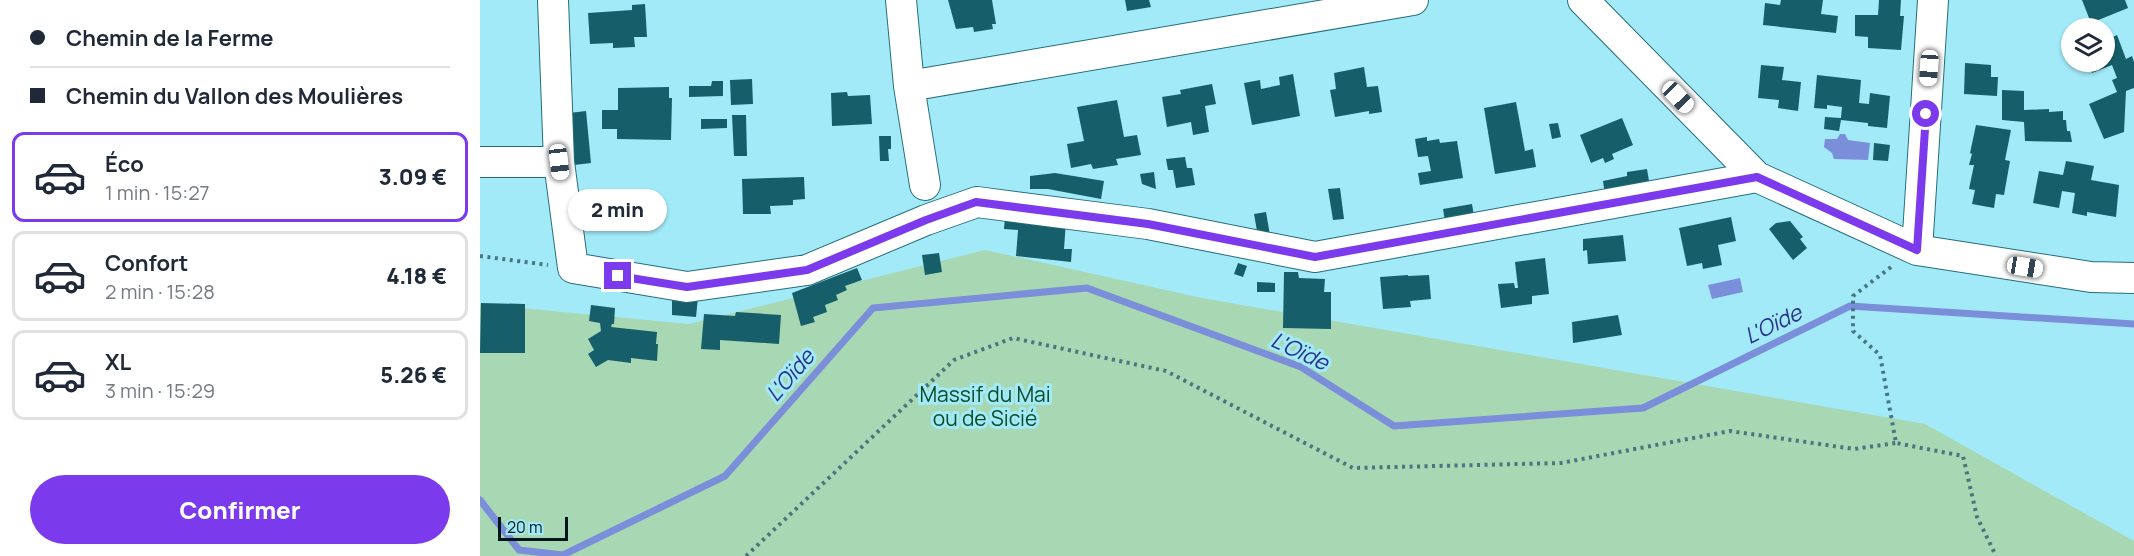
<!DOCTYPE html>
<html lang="fr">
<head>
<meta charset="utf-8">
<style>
  body { margin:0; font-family:Manrope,sans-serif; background:#f2f2f3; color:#1f2937; height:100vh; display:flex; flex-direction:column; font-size:22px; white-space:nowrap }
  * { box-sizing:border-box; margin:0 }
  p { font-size:20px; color:#747a83 }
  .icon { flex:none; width:33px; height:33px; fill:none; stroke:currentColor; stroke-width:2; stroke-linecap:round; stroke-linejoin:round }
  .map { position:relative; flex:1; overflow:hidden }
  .drawer { display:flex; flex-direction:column; background:#fff; width:480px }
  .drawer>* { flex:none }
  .top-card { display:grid; align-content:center; height:132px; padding:0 30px; background:#fff }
  .controls { position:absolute; left:1581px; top:18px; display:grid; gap:12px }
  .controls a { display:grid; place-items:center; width:54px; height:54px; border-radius:50%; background:#fff; box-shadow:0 2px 4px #0004; font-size:30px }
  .scale { position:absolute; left:18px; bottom:15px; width:70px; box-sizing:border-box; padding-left:6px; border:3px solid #00151b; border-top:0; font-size:16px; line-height:21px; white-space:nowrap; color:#00151b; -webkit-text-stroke:4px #a3eaf9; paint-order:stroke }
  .end { position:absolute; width:27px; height:27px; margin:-14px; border:8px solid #7c3aed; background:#fff; box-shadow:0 0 0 3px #fff }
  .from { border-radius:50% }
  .bubble { position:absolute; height:42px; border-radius:21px; background:#fff; box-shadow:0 2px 4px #0004; font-size:20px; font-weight:800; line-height:42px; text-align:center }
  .car { position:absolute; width:18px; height:36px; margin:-18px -9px; border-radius:8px; box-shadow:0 0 4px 2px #0007; background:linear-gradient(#fff 24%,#345 0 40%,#fff 0 76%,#345 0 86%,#fff 0) }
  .top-card b { display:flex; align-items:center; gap:21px; height:57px; font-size:22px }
  .top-card b+b { border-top:2px solid #e0e1e3 }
  .top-card i { width:15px; height:15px; background:#1f2937 }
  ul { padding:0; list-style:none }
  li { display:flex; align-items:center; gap:18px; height:90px; margin:0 12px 9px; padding:0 18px; border:3px solid #e0e1e3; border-radius:12px }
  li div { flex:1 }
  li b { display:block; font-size:22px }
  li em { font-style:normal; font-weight:800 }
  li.selected { border-color:#7c3aed }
  li>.icon { width:54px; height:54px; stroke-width:1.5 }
  .button { display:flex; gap:12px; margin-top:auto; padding:12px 30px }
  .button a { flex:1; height:69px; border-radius:36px; background:#7c3aed; color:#fff; font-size:24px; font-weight:800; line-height:69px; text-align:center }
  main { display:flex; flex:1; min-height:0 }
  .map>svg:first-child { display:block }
  .green { fill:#a7d7b3 }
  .water { fill:#7a8eda }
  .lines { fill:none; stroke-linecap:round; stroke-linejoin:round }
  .stream { stroke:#7a8eda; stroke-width:7 }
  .building { fill:#165e6a }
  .minor-casing { stroke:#246e7b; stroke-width:32 }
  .path { stroke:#4a7580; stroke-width:4; stroke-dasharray:3 4.5; stroke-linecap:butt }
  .minor { stroke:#fff; stroke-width:30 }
  .route { stroke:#7c3aed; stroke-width:8 }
  .labels { text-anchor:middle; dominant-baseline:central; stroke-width:6; stroke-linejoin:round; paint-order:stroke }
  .park-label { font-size:21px; fill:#0d4b26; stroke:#a3eaf9 }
  .water-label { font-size:22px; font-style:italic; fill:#28328b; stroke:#a3eaf9 }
</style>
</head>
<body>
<main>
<section class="drawer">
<div class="top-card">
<b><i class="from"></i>Chemin de la Ferme</b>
<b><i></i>Chemin du Vallon des Moulières</b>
</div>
<ul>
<li class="selected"><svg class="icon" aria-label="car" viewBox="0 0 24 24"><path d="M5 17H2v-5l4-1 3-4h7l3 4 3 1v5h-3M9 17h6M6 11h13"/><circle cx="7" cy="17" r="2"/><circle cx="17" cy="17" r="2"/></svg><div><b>Éco</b><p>1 min · 15:27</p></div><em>3.09 €</em></li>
<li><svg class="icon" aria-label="car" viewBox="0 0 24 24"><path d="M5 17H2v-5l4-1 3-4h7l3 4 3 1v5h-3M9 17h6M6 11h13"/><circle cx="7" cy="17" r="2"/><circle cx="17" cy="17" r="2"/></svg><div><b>Confort</b><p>2 min · 15:28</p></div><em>4.18 €</em></li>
<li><svg class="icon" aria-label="car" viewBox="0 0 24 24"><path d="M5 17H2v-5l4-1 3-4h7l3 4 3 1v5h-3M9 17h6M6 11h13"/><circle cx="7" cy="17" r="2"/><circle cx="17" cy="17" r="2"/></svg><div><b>XL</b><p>3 min · 15:29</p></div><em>5.26 €</em></li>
</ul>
<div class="button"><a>Confirmer</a></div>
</section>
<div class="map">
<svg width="1654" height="556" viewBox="0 0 1654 556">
  <rect width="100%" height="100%" fill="#a3eaf9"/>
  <path class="green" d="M505,250L722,298L1445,424L1654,541V556H0V304L209,324Z"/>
  <path class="water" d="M1360,134H1365L1368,140L1390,143L1388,160L1354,159L1352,153L1344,147L1345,139H1357Z
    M1260,278L1263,292L1232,299L1228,285Z"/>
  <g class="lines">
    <path class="stream" d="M0,500L39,550L83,555L245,476L393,308L607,288L821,367L914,426L1163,408L1370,306L1654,324"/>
  </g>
  <path class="building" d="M468,0H512L516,24H512L513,29L494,32L493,27L476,29Z
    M645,0H669L671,7L647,11Z
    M1301,0H1343L1341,14L1358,16L1356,33L1283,25L1285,3L1300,5Z
    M1399,0H1421L1420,16H1424L1421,50L1388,48V37L1375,36V15H1398Z
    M1602,0H1645L1648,8L1611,23Z
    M165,4L167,37H154L155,47L133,48V43L110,44L108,13L152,10V5Z
    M1624,34L1627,40L1637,35L1646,59L1652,56L1654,62V88L1646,91L1644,132L1624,139L1609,104L1637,92L1632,80L1637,78L1632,65L1612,73L1608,62H1624Z
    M1485,63L1511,65V77H1518L1517,96L1484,94Z
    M1281,65L1304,67L1302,80L1321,82L1318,111L1298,108L1299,100L1278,98Z
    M884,67L887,87L898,86L902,112L889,114V111L855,117L850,90L856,89L854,73Z
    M813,74L820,116L772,125L764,83L780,80L781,89L800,85L799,77Z
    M1337,75L1381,80L1379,103L1389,104L1390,93L1410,96L1407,128L1388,126V123L1361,120L1359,131L1344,129L1345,117L1361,118L1362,107L1347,105V109L1334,108Z
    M272,79L273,104L251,105L250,80Z
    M232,81H243V96L209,97V86H231Z
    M732,84L736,104L725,106L729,132L713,135L711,122L687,127L682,97L701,94L700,90Z
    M189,87V98H192L191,140L137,139V129H122V110H138V88Z
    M1522,90L1544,91V110L1569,109V112L1583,111V120H1586L1587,131H1590L1592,142L1545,141L1544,122L1522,120Z
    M367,92L368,96L390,95L392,124L352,126L351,93Z
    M637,100L644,137L657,135L661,155L636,159L638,165L613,169L611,164L591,168L587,144L604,141L597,107Z
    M1036,102L1045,151L1053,149L1056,167L1015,174L1004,108Z
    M106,111L111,163L94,165L89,113Z
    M252,115H266L267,156H254Z
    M1142,118L1153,145L1132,154L1134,159L1125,163L1123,158L1111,163L1100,135Z
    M221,119H247V128L221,129Z
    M1078,123L1081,137L1072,139L1069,124Z
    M1496,125L1531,130L1525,160L1530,161L1524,195L1516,194L1514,208L1492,204L1495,190L1489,189L1494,165H1489L1492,154L1490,153Z
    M399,136H411V149H408L409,161H400Z
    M947,137V141L959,139L960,143L977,141L983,178L940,185L938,173L951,171L948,156L938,157L935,139Z
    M1394,143L1410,145L1408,161L1393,160Z
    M705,157L707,168H712L715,185L696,188L693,170H688L686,159Z
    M1586,161L1614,166L1611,180L1639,185L1636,217L1607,212V216L1592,213L1595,193L1582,191L1579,208L1553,203L1559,171L1583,175Z
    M1167,169L1170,187L1125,195L1123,181L1147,176V172Z
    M674,172L676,189L662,184L660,174Z
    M575,173L624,181L621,199L568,189H550V176Z
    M324,177L325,199L313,200V205L290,206L291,214H263L262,179Z
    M860,188L864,219L853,220L848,189Z
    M992,204L994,216L965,221L963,209Z
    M786,212L791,241L779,242L774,214Z
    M525,216L586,221L584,249H592L591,262L536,256L538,230L524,229Z
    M1251,217L1256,241L1238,245L1242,265L1223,269L1222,263L1207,266L1199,228Z
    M1310,221L1323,237L1320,239L1327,248L1313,260L1289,229L1296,223Z
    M1143,235L1146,261L1108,264L1107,250L1103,251V239Z
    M459,253L462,272L445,275L442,255Z
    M1065,258L1069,294L1052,296V304L1021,308L1018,284L1034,283L1035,288H1038L1035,262Z
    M758,263L767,266L763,277L754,274Z
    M377,268L382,280L365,286L367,290L356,295L358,300L345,305L347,312L333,317L335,322L321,326L312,293Z
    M804,272H818L819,278L845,279L844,292H851V329L803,328Z
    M928,275V276L949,275L951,299L930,301L931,307L903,309L900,277Z
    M777,282L795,283V292H777Z
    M192,296L218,297L216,317L192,315Z
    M1,303L45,304V353H0Z
    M111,305L135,308L134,324H132L131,327L177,332L176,344H178L177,361L151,358V363L128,360L116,367L108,354L114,350L108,339L121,331L120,323L109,321Z
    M256,312L301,315L299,344L240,340V350L221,349L224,314L255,316Z
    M1138,315L1142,335L1093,343L1092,322Z"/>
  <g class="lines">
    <defs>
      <path id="minor" d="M73,0L79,162L93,268L207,287L327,270L446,220L497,202L668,224L835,257L1277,177
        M421,0L429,86L445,185
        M1103,0L1277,177L1437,250L1611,277L1654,278
        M429,86L933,0
        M0,162H79
        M1437,250L1453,0"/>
    </defs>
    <use href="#minor" class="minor-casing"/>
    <path class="path" d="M0,256L68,265
      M1411,267L1373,296V331L1400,355L1416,443L1483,456L1497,517L1516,556
      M266,556L474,360L533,338L686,371L873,468L1081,463L1250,431L1374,449L1416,443"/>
    <use href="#minor" class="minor"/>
  </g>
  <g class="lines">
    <path class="route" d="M138,276L207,287L327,270L446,220L496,202L668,224L835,257L1277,177L1437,250L1446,114"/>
  </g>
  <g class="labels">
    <g class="park-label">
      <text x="505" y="394">Massif du Mai<tspan x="505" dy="24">ou de Sicié</tspan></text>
    </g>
    <g class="water-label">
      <text transform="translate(1293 324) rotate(-26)">L'Oïde</text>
      <text transform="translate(820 351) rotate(25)">L'Oïde</text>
      <text transform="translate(310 375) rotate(-49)">L'Oïde</text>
    </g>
  </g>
</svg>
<div class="controls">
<a><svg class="icon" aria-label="layers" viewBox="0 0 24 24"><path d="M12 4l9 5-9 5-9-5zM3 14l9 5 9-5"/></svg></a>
</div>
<div class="scale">20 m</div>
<i class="end from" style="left:1446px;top:114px"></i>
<i class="end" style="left:138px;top:276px"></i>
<div class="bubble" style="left:88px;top:189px;width:99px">2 min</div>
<i class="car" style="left:1449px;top:68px;rotate:184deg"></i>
<i class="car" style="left:1198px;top:97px;rotate:136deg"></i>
<i class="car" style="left:79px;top:162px;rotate:173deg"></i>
<i class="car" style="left:1545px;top:267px;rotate:99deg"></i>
</div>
</main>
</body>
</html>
